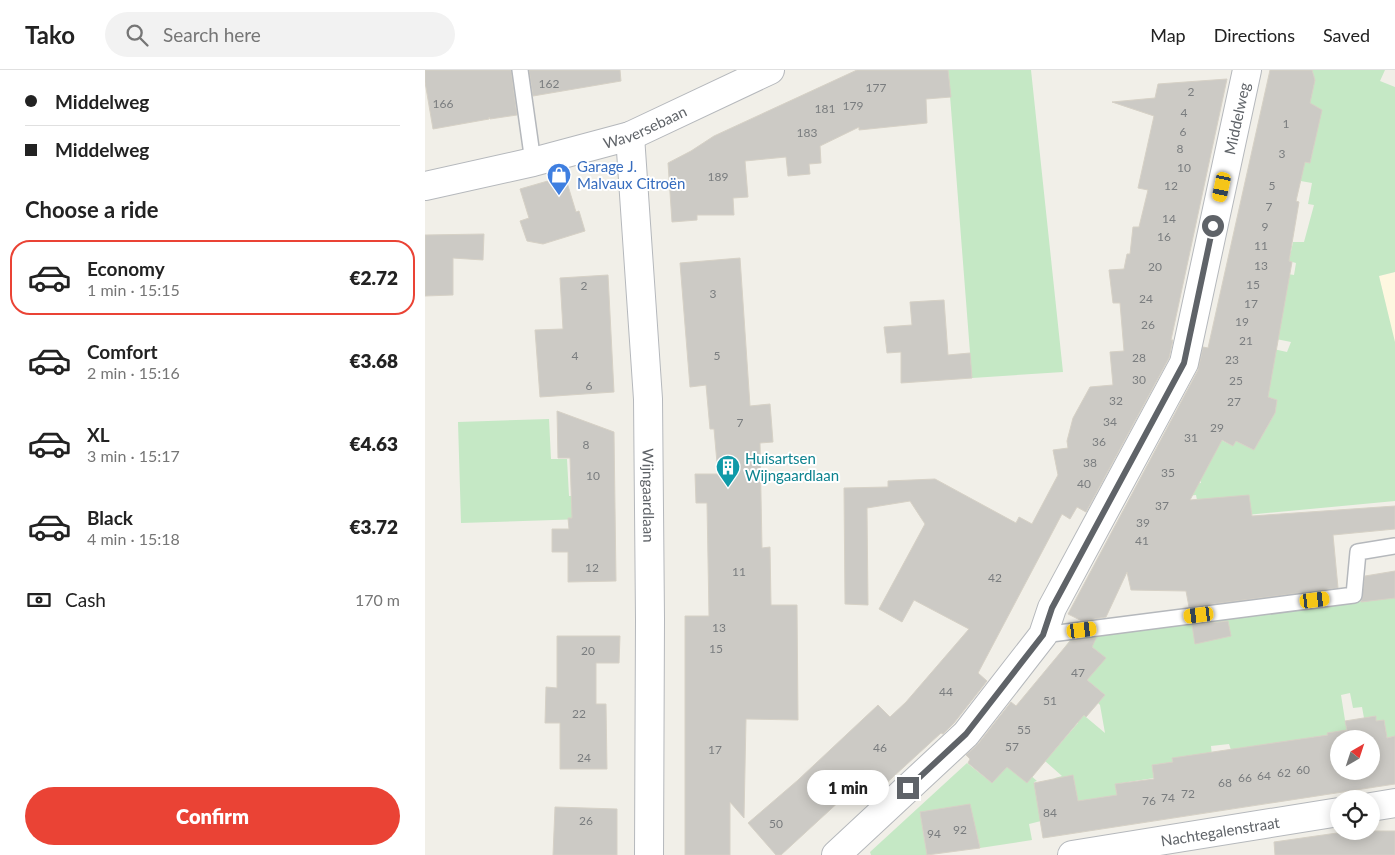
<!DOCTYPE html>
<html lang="en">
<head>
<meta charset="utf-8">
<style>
  body { margin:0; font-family:Lato,sans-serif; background:#f2f2f2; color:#222; height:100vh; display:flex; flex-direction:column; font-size:19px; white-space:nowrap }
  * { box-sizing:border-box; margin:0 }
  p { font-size:16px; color:#767676 }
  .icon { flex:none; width:28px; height:28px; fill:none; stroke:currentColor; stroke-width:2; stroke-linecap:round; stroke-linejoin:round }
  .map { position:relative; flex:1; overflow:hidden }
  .side { display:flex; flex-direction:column; background:#fff; width:425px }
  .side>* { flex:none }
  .guide { display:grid; align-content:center; height:110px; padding:0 25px; background:#fff }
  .needle { width:32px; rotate:39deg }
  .buttons { position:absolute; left:905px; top:660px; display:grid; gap:10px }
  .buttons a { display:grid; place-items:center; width:50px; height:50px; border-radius:50%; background:#fff; box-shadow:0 2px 12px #0003; font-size:25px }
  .end { position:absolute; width:22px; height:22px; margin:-11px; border:6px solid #5f6368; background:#fff; box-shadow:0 0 0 2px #fff }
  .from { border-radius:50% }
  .bubble { position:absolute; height:35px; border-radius:18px; background:#fff; box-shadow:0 2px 12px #0003; font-size:16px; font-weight:800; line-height:35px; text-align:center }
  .car { position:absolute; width:15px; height:30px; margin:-15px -8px; border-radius:6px; box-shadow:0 0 4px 1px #0007; background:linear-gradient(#f5c518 24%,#345 0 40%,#f5c518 0 76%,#345 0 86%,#f5c518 0) }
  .guide b { display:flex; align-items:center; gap:18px; height:48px; font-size:19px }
  .guide b+b { border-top:1px solid #e0e0e0 }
  .guide i { width:12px; height:12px; background:#222 }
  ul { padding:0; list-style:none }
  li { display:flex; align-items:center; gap:15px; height:75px; margin:0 10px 8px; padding:0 15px; border:2px solid transparent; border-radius:20px }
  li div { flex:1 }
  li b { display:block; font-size:19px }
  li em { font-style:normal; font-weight:800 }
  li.selected { border-color:#ea4335 }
  li>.icon { width:45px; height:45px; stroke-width:1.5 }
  h2 { padding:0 25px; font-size:22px; line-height:60px }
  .pay { display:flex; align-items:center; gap:12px; height:55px; padding:0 25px; font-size:19px }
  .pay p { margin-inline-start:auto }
  .button { display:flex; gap:10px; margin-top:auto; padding:10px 25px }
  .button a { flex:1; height:58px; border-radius:30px; background:#ea4335; color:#fff; font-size:20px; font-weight:800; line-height:58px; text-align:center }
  header { display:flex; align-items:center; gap:30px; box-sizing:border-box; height:70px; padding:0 25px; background:#fff; border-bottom:1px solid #e0e0e0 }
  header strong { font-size:24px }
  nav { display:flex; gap:28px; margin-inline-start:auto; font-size:18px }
  .search { width:350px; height:45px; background:#f2f2f2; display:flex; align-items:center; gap:12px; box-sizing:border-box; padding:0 18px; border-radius:28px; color:#767676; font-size:19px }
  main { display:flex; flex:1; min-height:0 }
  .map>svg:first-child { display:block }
  .commercial { fill:#fef7e0 }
  .green { fill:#c5e8c5 }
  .building { fill:#cccac5; stroke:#d6d1c6; fill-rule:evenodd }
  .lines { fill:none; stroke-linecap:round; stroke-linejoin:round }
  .service-casing { stroke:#b5b8bc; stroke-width:18 }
  .minor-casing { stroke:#b5b8bc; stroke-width:30 }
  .service { stroke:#fff; stroke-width:15 }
  .minor { stroke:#fff; stroke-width:28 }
  .route { stroke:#5f6368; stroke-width:6 }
  .labels { text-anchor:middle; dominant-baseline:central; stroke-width:4; stroke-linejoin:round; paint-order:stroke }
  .number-label { font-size:12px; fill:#7a7d7f }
  .street-label { font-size:15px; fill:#5f6368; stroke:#fff }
  .shop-label { font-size:15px; fill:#366cbe; stroke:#fff; text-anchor:start }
  .culture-label { font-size:15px; fill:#0d838f; stroke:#fff; text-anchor:start }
</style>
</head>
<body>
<header>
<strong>Tako</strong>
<div class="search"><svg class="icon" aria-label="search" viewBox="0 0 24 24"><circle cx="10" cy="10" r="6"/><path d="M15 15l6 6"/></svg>Search here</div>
<nav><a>Map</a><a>Directions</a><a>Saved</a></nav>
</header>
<main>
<section class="side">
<div class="guide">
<b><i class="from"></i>Middelweg</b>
<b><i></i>Middelweg</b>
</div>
<h2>Choose a ride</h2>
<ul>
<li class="selected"><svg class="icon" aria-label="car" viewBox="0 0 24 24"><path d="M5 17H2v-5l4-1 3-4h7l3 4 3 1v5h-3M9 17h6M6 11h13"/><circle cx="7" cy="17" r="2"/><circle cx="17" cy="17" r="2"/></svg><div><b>Economy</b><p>1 min · 15:15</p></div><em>€2.72</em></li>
<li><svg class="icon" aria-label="car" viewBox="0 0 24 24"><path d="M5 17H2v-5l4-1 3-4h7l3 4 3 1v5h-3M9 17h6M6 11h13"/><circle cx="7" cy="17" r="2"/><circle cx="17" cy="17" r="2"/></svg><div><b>Comfort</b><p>2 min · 15:16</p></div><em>€3.68</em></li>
<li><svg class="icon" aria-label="car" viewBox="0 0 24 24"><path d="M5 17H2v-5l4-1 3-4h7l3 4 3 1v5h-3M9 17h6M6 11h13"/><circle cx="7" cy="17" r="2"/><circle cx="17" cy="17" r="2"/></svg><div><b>XL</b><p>3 min · 15:17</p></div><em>€4.63</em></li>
<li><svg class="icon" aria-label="car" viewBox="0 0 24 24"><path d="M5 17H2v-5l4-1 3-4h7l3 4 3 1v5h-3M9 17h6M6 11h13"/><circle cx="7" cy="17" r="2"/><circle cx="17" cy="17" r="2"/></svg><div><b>Black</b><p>4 min · 15:18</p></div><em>€3.72</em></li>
</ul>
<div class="pay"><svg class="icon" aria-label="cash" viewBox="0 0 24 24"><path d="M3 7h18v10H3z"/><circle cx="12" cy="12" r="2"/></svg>Cash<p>170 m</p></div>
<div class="button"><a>Confirm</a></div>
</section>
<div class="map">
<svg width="970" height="785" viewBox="0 0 970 785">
  <rect width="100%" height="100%" fill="#f1efe8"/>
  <path class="commercial" d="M970,202V278L954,206Z"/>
  <path class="green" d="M523,0H606L638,302L547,308Z
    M887,0H960L955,11L970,17V202L954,206L970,272V431L811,446L772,430L771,425L752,427L751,415L776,413L774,404L765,390L782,398L794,369L808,376L811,371L829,380L850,343L852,330L843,327L835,276L862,282L866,272L846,268L850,202L869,205L871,193L864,191L868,172H879L889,135L883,134L887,113L870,110L874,91L885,93L889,76L883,40L890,10Z
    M124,349L126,389H142L144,426L188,425L189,448L36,453L33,352Z
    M970,527V666L962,668L959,650L951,651L950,646L939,648L937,637L928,638L925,623L916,625L923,669L911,662L903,663V665L806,680L804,674L786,676L787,686L747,689L748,692L727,695L729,708L690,714L692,725L653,731L648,705L634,732L630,708L637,706L620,691L653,653L649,637L680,663L675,635L673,633L680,625L662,610L680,588L665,575L640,577L646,569Z
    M542,693L567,713L582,697L597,698L612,711L609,712L616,751L604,754L607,770L555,778L545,735L495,742L502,785H446L445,782Z"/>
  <path class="building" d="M0,0H86L92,45L65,49L64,47V49L8,59L0,12Z
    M104,0H195L196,11L108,26Z
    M432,0H523L526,27L501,29L502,53L434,60V57L395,76L396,93L384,94L385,104L363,106L361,87L320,91L323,127L308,128L309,145H272V150L247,152L243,93L266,81L289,66Z
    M845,0H887L890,10L885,33L897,40L885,93L880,92L871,131L874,132L864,191L867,192L843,327L852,330L850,343L829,380L811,371L808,376L797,370L765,430L824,425L827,446L970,436V459L908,465L913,518L764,537L761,521L706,520L702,502L681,547L657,551L643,544L773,300L778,277L783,278Z
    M802,9L746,270H748L744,288L661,442L652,437L645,449L637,444L553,603L562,611L529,653L518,664L516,663L456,718L443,705L356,785H351L323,753L373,710L453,635L465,647L481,632L544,559L489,530L477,552L454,539L500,454L485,431L442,438L443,535L420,534L419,418L463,417V411L510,409L591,453L594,447L607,454L633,405L628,380L643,378L642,371L648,348L665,317L688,315L685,282L699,281L695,233H688L684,200L699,199L702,184H705L708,157H714L723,120L713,118L729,46L687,32L730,28L733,14Z
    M140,106L151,142L154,141L160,161L118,174L102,171L95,151L104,148L95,119Z
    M59,164L58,190L28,188V225L0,226V165Z
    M315,188L325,336L345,334L346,346L348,372L335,373L337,478L345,477L346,535H372L373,650L321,649L319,748L305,732V785H260V546H284L282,433H271L270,404H293L289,359H285L281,315L265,317L255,193Z
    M183,205L189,322L115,327L110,260L138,259L135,208Z
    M519,230L523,285L545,283L547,308L476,313V282L462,283L459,257L487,255L485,232Z
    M132,341L189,362L191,511L143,512V482H127V459H144L143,448H147L145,388H133Z
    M970,501V528L936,532L940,506Z
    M803,551L806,566L770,574L767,555Z
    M132,566H195L194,593H171V634H181L182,699H135V653H120L121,617L132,618Z
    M671,568L667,577L681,588L662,610L680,625L661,647L659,645L602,713L582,697L567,713L543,693L545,689L541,685L553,674L586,632L591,636L645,571Z
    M951,646V651L959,650L962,668L970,666V714L618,768L609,713L648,705L653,731L692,725L690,714L729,709L727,695L748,692L747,688L903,665L902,663L922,660L920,651ZM914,669H946V701H914Z
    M545,734L555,778L502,785L495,742Z
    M130,737L192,739V785H128Z
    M926,761H970V785H850L849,772Z"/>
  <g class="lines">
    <defs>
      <path id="service" d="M95,0L108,92
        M618,565L929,525L933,482L970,476"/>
      <g id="minor">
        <path id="s1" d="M205,66L223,329L225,549L224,785"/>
        <path id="s2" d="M0,116L108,92L205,66L345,0"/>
        <path d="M946,737L970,733"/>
        <path id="s3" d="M411,785L541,664L618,565L627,538L759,293L822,0"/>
        <path id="s4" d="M647,785L914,742"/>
      </g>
    </defs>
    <use href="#service" class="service-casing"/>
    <use href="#minor" class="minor-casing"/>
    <use href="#service" class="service"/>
    <use href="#minor" class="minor"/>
  </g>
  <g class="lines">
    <path class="route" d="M483,718L541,664L618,565L627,538L759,293L788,156"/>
  </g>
  <defs>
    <symbol id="shop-pin" viewBox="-11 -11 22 30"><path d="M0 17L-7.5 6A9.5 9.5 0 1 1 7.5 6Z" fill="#3f7fe0" stroke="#fff"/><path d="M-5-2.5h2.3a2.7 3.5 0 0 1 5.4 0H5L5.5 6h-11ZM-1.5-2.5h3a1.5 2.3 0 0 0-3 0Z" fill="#fff"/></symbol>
    <symbol id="building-pin" viewBox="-11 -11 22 30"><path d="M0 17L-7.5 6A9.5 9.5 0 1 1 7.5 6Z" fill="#0f9aa8" stroke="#fff"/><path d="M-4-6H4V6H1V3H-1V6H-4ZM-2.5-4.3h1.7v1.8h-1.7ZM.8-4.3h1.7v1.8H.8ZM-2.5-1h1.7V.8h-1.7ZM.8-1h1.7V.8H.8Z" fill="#fff"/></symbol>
  </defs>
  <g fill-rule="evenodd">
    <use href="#shop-pin" x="120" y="91" width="28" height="38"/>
    <use href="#building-pin" x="289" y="383" width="28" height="38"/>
  </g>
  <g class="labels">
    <g class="number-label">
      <text x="124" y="13">162</text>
      <text x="451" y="17">177</text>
      <text x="766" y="21">2</text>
      <text x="18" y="33">166</text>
      <text x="428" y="35">179</text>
      <text x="400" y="38">181</text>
      <text x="759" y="42">4</text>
      <text x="861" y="53">1</text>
      <text x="758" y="61">6</text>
      <text x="382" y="62">183</text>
      <text x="755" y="78">8</text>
      <text x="857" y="83">3</text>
      <text x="759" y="97">10</text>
      <text x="293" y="106">189</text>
      <text x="746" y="115">12</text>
      <text x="847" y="115">5</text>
      <text x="844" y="136">7</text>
      <text x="744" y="148">14</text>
      <text x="840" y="156">9</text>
      <text x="739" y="166">16</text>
      <text x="836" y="175">11</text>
      <text x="836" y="195">13</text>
      <text x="730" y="196">20</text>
      <text x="828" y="214">15</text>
      <text x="159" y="215">2</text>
      <text x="288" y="223">3</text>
      <text x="721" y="228">24</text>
      <text x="826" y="233">17</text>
      <text x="817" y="251">19</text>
      <text x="723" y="254">26</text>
      <text x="821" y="270">21</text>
      <text x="150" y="285">4</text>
      <text x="292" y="285">5</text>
      <text x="714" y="287">28</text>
      <text x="807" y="289">23</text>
      <text x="714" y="309">30</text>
      <text x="811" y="310">25</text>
      <text x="164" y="315">6</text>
      <text x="691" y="330">32</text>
      <text x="809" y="331">27</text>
      <text x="685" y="351">34</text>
      <text x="315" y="352">7</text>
      <text x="792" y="357">29</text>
      <text x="766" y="367">31</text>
      <text x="674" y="371">36</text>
      <text x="161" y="374">8</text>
      <text x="665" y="392">38</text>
      <text x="743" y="402">35</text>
      <text x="168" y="405">10</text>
      <text x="659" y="413">40</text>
      <text x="737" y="435">37</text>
      <text x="718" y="452">39</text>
      <text x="717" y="470">41</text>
      <text x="167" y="497">12</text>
      <text x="314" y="501">11</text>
      <text x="570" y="507">42</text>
      <text x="294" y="557">13</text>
      <text x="291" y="578">15</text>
      <text x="163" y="580">20</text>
      <text x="653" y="602">47</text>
      <text x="521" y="621">44</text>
      <text x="625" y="630">51</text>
      <text x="154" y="643">22</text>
      <text x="599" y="659">55</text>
      <text x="587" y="676">57</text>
      <text x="455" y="677">46</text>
      <text x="290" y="679">17</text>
      <text x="159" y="687">24</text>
      <text x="878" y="699">60</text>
      <text x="859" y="702">62</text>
      <text x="839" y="705">64</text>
      <text x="820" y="707">66</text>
      <text x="800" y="712">68</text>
      <text x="763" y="723">72</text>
      <text x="743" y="727">74</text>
      <text x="724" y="730">76</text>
      <text x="625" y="742">84</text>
      <text x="161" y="750">26</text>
      <text x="351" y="753">50</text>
      <text x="535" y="759">92</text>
      <text x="509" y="763">94</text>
    </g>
    <g class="street-label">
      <text stroke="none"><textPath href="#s3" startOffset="860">Middelweg</textPath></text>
      <text stroke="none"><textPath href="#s2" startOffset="228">Waversebaan</textPath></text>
      <text stroke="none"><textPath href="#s1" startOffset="360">Wijngaardlaan</textPath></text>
      <text stroke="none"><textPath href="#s4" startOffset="150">Nachtegalenstraat</textPath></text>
    </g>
    <g class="shop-label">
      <text x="152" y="96">Garage J.<tspan x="152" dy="17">Malvaux Citroën</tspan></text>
    </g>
    <g class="culture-label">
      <text x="320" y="388">Huisartsen<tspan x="320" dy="17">Wijngaardlaan</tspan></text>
    </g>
  </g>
</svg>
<div class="buttons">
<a><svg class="needle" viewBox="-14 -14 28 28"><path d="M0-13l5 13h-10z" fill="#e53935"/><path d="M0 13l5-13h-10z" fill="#767676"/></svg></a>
<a><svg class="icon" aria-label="locate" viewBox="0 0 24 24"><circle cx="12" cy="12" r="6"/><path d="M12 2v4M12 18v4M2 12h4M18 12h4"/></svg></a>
</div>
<i class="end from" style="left:788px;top:156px"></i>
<i class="end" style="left:483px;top:718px"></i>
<div class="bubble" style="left:382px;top:700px;width:82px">1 min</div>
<i class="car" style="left:797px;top:117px;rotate:192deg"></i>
<i class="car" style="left:890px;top:530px;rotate:83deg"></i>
<i class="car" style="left:774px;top:545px;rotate:263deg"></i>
<i class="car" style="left:657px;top:560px;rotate:83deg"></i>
</div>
</main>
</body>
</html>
